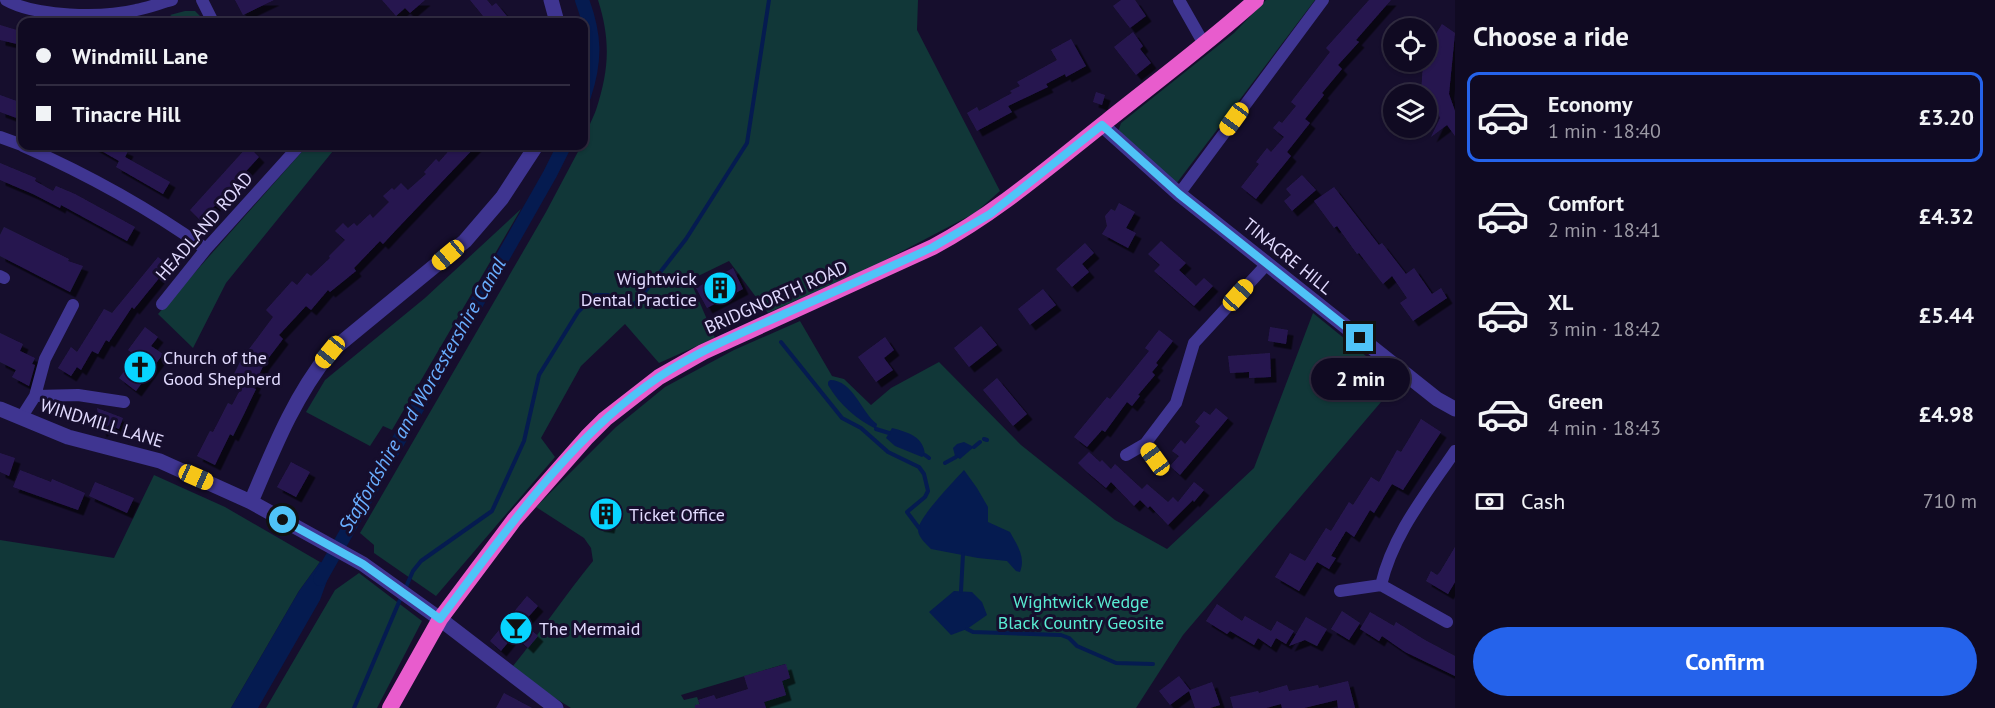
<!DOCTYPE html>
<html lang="en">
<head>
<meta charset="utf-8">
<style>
  body { margin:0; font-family:"PT Sans",sans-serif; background:#1e182f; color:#f1f3f6; height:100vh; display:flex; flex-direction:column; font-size:22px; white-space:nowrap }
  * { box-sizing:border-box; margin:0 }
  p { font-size:20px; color:#9c9aa5 }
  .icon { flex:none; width:33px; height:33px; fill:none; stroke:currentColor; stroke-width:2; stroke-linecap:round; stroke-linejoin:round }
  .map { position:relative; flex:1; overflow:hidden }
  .side { display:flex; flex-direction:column; background:#100a22; width:540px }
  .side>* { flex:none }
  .banner { position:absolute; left:18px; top:18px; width:570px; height:132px; border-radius:12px; box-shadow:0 2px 4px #0004,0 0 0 2px #302b40; display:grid; align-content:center; height:132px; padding:0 18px; background:#100a22 }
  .buttons { position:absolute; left:1383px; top:18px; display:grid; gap:12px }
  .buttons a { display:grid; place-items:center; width:54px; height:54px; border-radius:50%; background:#100a22; box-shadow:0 2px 4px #0004,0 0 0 2px #302b40; font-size:30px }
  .end { position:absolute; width:27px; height:27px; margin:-14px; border:8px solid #4fc3f7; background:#111; box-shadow:0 0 0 3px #111 }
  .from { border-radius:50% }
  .bubble { position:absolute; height:42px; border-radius:21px; background:#100a22; box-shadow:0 2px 4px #0004,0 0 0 2px #302b40; font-size:20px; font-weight:800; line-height:42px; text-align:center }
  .car { position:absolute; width:18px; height:36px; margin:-18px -9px; border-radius:8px; box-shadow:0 0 4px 2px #0007; background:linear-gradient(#f5c518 24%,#345 0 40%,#f5c518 0 76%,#345 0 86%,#f5c518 0) }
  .banner b { display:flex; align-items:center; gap:21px; height:57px; font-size:22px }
  .banner b+b { border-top:2px solid #302b40 }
  .banner i { width:15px; height:15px; background:#f1f3f6 }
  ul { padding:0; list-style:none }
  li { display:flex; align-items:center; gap:18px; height:90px; margin:0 12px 9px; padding:0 6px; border:3px solid transparent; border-radius:12px }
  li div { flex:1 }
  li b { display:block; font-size:22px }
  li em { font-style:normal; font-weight:800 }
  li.on { border-color:#2563eb }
  li>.icon { width:54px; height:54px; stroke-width:1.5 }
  h2 { padding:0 18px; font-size:27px; line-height:72px }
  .pay { display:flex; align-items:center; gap:15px; height:66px; padding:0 18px; font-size:22px }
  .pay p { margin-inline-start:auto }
  .button { display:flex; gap:12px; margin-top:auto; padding:12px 18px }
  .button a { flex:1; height:69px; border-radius:36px; background:#2563eb; color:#fff; font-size:24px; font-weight:800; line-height:69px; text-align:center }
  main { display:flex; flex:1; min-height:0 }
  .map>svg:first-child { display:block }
  .green { fill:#113738 }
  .water { fill:#051b50 }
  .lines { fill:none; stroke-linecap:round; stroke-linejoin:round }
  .stream { stroke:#051b50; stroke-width:4 }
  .canal { stroke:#051b50; stroke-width:14 }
  .building { fill:#281850; filter:url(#shadow) }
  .minor { stroke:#3f3591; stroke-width:12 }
  .tertiary { stroke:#3f3591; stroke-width:15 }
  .trunk { stroke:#e85ccd; stroke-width:16 }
  .route { stroke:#4fc3f7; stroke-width:8 }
  .labels { text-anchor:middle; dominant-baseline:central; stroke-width:6; stroke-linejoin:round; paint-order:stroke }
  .street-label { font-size:18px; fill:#e2dbff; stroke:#160e2d }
  .poi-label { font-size:18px; fill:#e2dbff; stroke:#160e2d; text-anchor:start }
  .park-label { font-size:18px; fill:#59edd3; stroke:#160e2d }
  .water-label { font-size:20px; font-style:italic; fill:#69aeff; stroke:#160e2d }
</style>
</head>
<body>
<main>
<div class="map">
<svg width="1455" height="708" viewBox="0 0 1455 708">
  <defs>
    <filter id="shadow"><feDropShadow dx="5.5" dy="5.5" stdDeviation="0" flood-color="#0009"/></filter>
  </defs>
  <rect width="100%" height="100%" fill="#160e2d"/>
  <path class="green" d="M598,0H918L917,30L1000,191L975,213L874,266L768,313L729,261L690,280L715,338L659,363L625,324L581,366L541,438L555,457L436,596L374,553V545L360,533L546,212L581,146H584C584,134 592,121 596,110C609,70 611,41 598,0Z
    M1266,0H1315L1176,184L1118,132L1121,123L1234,33Z
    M185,11H195L206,22H181L170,15Z
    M307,146H337L226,283L193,348L158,314Z
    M521,209L392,430L383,426L370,446L306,412L325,380L425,298Z
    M1313,313L1398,382L1183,635L1136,708H766L764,702L782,681L790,678L785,664L681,695L684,700L697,697L701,708H571L547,693L513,666C541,632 565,595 593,561L591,548L584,538L536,507L616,427L665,387L734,350L800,321L832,376L844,379L871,405L891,388L939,362L1021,445L1115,520L1167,549L1254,468Z
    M154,475L225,507L320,562L299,591L231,708H0V540L114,558Z
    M359,573L422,621L377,708H266L335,590Z"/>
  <path class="water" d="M830,380C853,380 861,412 877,424L876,429C856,419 840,405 828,385V382Z
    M892,428C908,432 924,437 925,455L922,457L895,446L886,438Z
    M964,442L974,447L960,459L955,456L953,448L957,444Z
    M964,470L977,488L988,507V522L1010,532C1017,545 1026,557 1020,572L1016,571L1007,561L978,558L931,549C927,545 918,537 918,530C918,518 955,480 964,470Z
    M320,562L333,564L320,600L258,708H231L299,591Z
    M954,591L972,592L982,602L987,615L967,629L951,635L929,612Z"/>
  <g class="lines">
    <path class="stream" d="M781,342L842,418L861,428L888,452L919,467L924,474L928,491L925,497L907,512L919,528
      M876,429L889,433
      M984,439L987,440
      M974,447L980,442
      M925,455L929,458
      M945,463L956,457
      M405,589L413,571L421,561L492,511L524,441L539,375L578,312L595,295H608L629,306L637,302L686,239L747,143L769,0
      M961,591L963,554
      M967,629L973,632L1061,635L1069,638L1077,646L1116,663L1153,664
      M354,708L402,595"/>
    <path class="canal" d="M582,0C595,35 596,60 584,96
      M320,579L550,174L564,146"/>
  </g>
  <path class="building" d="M235,0H274L243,15Z
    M382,0H425L410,13L405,8L396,16Z
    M470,0H487L492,6L496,3L512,22H488Z
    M1121,0H1135L1146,16L1130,28L1113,6Z
    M1369,0H1391L1356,40L1359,42L1338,65L1342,69L1322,93L1324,95L1305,119L1310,123L1287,152L1291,156L1256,199L1241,187L1259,164L1256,162L1267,148L1271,152L1284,137L1273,128L1279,121L1282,123L1296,106L1291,102L1330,52L1326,48Z
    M1442,24L1455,33L1449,94L1455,111V136L1447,125L1431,137L1440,118L1433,99L1426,102V94H1421L1423,63L1426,62V58L1435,44L1431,42Z
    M0,25L20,31L17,44L0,40Z
    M1133,32L1143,46L1140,49L1151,63L1136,75L1114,47Z
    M1071,39L1086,66L1066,77L1065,74L1046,84L1048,87L1008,106L1012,112L977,131L967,113L977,107L979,111L1012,93L1010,91L1020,86L1017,82L1057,60L1051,50Z
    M1096,92L1105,95L1102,105L1093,102Z
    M0,95L22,103V120L0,112Z
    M93,146H117L128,151L125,157L170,182L163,194L116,167L119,161Z
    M248,146L259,157L201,221L190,210Z
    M453,146H476L396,230L383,244L380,241L354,268L356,271L330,292L328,290L311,310L306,306L279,335L283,339L264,364L253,388L256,389L245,412L233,436L230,434L215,465L197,456L210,431L213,432L228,403L232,405L245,381L233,376L241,360L273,317L266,310L292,281L297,285L307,273L311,276L330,258L329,256L345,240L335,231L343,223L348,228L354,223L357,226L370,214L373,218L389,202L383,196L392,188L394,190L401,183L408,190L426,174L424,172L436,159L439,162Z
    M0,163L36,178L35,181L53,191L56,186L75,194L135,227L127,241L61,205L60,208L33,194L0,180Z
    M1302,175L1316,190L1292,211L1284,201L1291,195L1286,189Z
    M1334,187L1379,245L1382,243L1406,274L1414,268L1432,294L1441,288L1447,298L1413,321L1400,303L1407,298L1392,276L1383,284L1359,253L1357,254L1337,226L1334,228L1314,201Z
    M1119,203L1135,212L1126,228L1136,233L1128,248L1102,234L1107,226L1105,216L1111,209L1115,211Z
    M4,227L69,259L68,261L83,266L70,292L0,256V235Z
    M1161,241L1186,263L1179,270L1196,286L1204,278L1213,286L1194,306L1154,271L1160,265L1148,254Z
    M1085,243L1094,253L1082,264L1089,272L1072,287L1056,269Z
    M158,257L169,266L134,309L132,307L109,342L106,340L98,354L92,351L81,370L77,367L71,376L58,368L71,347L77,352L104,309L112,313Z
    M733,268L743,289L707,308L696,288Z
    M1043,289L1056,305L1030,325L1018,309Z
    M981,326L997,345L969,367L954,348Z
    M145,327L158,337L151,346L163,354L136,391L119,378L136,356L128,350Z
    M1270,327L1288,330L1286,344L1268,341Z
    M1159,330L1173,341L1156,363L1158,365L1152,372L1155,375L1138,395L1140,396L1132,406L1127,402L1105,432L1102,430L1087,447L1074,437L1107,397L1110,399L1149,351L1145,348Z
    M0,333L23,344L20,351L35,358L32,364L35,365L29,386L12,377L16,370L0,362Z
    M885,337L894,350L884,358L893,370L876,382L858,357Z
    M1270,353L1271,377L1249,378V372L1230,373L1228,356Z
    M997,378L1027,414L1013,426L983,390Z
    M97,408L123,418L119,429L109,425L101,432Z
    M1216,408L1228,418L1180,475L1170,466L1179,456L1172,451L1181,440L1185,444L1200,426L1195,422L1204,411L1210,415Z
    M1421,419L1441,432L1403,490L1392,484L1374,513L1370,510L1354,537L1346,531L1331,556L1336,558L1329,569L1317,562L1299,591L1275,577L1290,553L1305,561L1326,528L1331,531L1349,502L1353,505L1371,477L1379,482L1397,450L1401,452Z
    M1089,452L1100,462L1102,460L1111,469L1115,464L1142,489L1147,484L1168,502L1173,497L1178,502L1194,482L1204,490L1194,502L1193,500L1168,525L1150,506L1148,508L1140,500L1134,506L1111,482L1106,488L1086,471L1078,463Z
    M0,453L15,458L9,476L0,472Z
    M291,462L310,472L296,497L277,487Z
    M20,470L51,482L52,479L85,493L78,510L13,487Z
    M95,482L134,498L127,513L89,496Z
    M602,500L614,502L609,528L598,526Z
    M1455,547V582L1448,594L1426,581L1431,571L1437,575L1440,572Z
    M527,596L538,606L523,623L538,636L528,648L514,635L501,651L490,641Z
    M1217,604L1242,621L1245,616L1271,631L1277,621L1294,631L1286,644L1276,638L1271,647L1258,638L1254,645L1230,631L1227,634L1206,621Z
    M1342,611L1360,623L1349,640L1331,629Z
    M1370,612L1394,626L1396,622L1425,640L1455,656V676L1405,652L1382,636L1379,641L1360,629Z
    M1306,617L1327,629L1317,646L1305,640L1289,646Z
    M786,664L790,678L782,681L786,695L764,702L766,708H695V705L700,704L698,700L714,695L716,699L748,689L744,676Z
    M1179,676L1190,690L1212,682L1220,705L1210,708H1195L1189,691L1170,705L1159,691Z
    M1348,681L1355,708H1338L1337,700L1304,708H1282L1281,704L1266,708H1233L1230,697L1258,691L1259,693L1287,685L1289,691L1318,685L1319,688Z
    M504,693L532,708H496Z"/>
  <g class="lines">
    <path class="minor" d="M6,0C36,17 102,18 136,10C148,8 160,3 172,0
      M202,0L213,22
      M1179,0L1204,44
      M0,137L22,145
      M23,146C89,175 147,207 206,249
      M1179,194L1323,0
      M0,276L4,278
      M162,304L206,249L299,146
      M35,396L45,359L73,305
      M21,418L35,396L78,395L124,402
      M1145,444L1155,459
      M1126,455L1145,444L1176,403L1194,343L1267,264
      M1381,585C1393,534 1426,494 1455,451
      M1340,591L1381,585L1447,622"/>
    <path class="tertiary" d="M551,0L557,22
      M1102,125L1179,194L1437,399L1455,409
      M0,409L68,437L160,461L251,502L363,564L440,619L556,708
      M251,502C274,448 293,399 330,352L465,241L502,198L536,146"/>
    <path class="trunk" d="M390,708L440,619L514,520L587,437L605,419L659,377L703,352L933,247C998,212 1050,166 1107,121C1157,81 1208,43 1256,0"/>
  </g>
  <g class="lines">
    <path class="route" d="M283,520L363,564L440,619C504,534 569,437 659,377C698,351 742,333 784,314C834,292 884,270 933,247L990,214L1102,125L1179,194L1360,338"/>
  </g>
  <defs>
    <symbol id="building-disc" viewBox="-11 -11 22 22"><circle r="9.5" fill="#07d4ff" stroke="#160e2d"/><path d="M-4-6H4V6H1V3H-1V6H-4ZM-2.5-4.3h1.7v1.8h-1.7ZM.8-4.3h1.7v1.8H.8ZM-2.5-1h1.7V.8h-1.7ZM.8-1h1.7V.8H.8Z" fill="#111"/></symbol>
    <symbol id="church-disc" viewBox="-11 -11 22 22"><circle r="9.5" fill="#07d4ff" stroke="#160e2d"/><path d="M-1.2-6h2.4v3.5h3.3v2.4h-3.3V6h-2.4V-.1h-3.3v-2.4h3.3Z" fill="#111"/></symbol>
    <symbol id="bar-disc" viewBox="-11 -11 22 22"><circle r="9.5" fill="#07d4ff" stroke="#160e2d"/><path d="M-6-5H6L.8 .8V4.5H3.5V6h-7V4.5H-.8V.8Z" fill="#111"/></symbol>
  </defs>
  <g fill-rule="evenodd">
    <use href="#building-disc" x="701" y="269" width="38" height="38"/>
    <use href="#church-disc" x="121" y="348" width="38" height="38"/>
    <use href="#building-disc" x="587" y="495" width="38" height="38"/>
    <use href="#bar-disc" x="497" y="609" width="38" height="38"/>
  </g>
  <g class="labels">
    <g class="street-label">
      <text transform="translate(204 226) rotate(-49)">HEADLAND ROAD</text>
      <text transform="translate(1288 256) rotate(39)">TINACRE HILL</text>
      <text transform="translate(776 297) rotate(-24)">BRIDGNORTH ROAD</text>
      <text transform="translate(102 423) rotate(17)">WINDMILL LANE</text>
    </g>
    <g class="poi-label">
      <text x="697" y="278" text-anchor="end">Wightwick<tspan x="697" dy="21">Dental Practice</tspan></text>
      <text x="163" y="357">Church of the<tspan x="163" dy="21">Good Shepherd</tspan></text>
      <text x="629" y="514">Ticket Office</text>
      <text x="539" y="628">The Mermaid</text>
    </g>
    <g class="park-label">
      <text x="1081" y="601">Wightwick Wedge<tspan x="1081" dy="21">Black Country Geosite</tspan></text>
    </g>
    <g class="water-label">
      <text transform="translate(422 395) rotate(-60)">Staffordshire and Worcestershire Canal</text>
    </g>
  </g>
</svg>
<div class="buttons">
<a><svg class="icon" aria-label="locate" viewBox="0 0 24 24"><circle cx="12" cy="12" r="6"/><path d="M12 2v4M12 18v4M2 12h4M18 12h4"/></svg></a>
<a><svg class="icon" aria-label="layers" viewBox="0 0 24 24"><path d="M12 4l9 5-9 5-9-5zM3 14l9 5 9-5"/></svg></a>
</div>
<i class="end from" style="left:283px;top:520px"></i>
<i class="end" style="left:1360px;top:338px"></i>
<div class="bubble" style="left:1311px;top:358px;width:99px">2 min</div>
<i class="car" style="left:1234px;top:119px;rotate:216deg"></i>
<i class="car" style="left:448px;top:255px;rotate:230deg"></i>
<i class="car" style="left:1238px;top:295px;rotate:42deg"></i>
<i class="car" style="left:330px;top:352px;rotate:219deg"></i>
<i class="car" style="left:1155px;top:459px;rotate:324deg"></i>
<i class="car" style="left:196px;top:477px;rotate:114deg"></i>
<div class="banner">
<b><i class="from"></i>Windmill Lane</b>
<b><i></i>Tinacre Hill</b>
</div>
</div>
<section class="side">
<h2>Choose a ride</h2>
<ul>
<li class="on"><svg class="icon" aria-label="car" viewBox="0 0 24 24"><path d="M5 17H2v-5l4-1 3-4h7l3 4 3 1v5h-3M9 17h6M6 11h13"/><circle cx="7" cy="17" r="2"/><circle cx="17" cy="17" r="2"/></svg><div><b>Economy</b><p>1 min · 18:40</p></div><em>£3.20</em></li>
<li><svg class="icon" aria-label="car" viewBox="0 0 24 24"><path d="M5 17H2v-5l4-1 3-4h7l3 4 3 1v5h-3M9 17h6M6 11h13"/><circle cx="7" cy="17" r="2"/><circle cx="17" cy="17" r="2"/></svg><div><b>Comfort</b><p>2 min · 18:41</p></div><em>£4.32</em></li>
<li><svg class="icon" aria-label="car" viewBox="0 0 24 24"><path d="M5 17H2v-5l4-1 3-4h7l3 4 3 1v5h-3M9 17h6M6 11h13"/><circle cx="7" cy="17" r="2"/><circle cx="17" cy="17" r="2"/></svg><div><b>XL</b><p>3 min · 18:42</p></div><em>£5.44</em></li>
<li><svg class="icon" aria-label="car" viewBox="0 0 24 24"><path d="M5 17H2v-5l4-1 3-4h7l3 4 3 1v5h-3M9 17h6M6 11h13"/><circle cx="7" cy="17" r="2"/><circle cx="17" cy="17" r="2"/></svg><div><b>Green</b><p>4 min · 18:43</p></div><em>£4.98</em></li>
</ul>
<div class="pay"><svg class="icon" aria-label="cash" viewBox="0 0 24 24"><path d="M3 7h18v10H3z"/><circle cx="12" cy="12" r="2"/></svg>Cash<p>710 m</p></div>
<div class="button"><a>Confirm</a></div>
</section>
</main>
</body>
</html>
